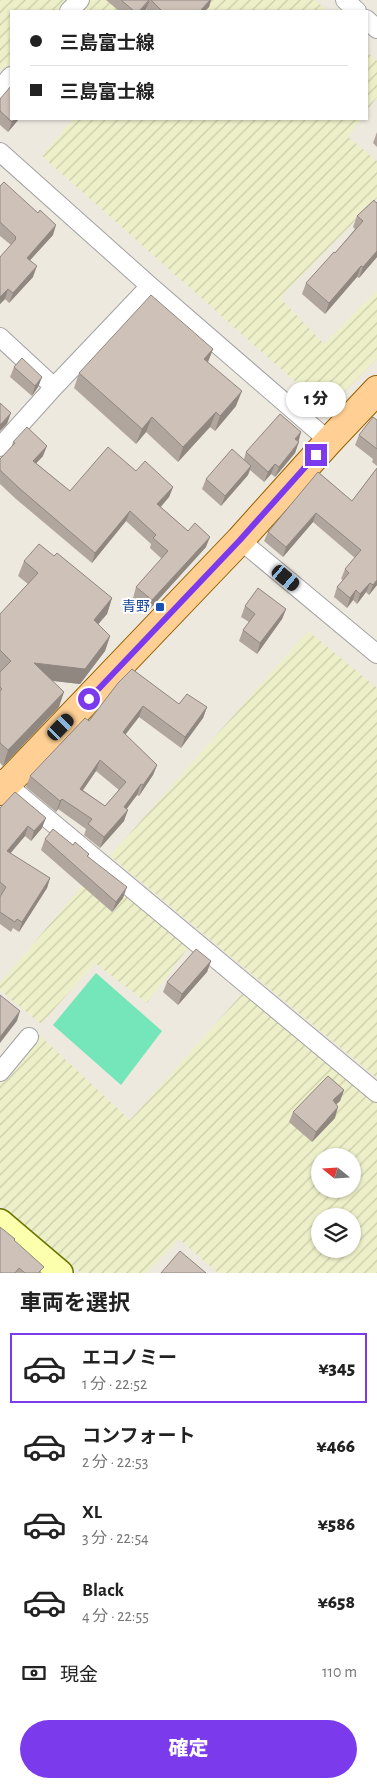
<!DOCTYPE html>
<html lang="ja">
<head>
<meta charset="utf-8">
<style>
  body { margin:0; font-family:"Alegreya Sans","Noto Sans JP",sans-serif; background:#f6f6f6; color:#222; height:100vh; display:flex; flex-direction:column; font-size:19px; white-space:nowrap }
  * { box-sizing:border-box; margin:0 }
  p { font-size:16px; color:#767676 }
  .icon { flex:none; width:28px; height:28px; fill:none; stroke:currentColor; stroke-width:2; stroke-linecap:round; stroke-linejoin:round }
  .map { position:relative; height:1273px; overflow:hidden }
  .panel { display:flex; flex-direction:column; background:#fff; flex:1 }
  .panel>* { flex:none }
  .banner { position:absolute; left:10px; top:10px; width:358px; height:110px; border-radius:0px; box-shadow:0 1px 4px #0004; display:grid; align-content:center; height:110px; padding:0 20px; background:#fff }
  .needle { width:32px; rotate:288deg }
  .tools { position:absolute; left:311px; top:1148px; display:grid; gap:10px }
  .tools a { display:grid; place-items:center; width:50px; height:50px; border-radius:50%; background:#fff; box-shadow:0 1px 4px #0004; font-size:25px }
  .end { position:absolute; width:22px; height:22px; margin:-11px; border:6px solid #7c3aed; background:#fff; box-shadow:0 0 0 2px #fff }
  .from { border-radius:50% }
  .bubble { position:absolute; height:35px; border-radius:18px; background:#fff; box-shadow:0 1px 4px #0004; font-size:16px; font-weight:800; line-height:35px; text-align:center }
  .car { position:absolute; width:15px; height:30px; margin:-15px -8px; border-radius:6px; box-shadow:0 0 4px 1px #0007; background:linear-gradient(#222 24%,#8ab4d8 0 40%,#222 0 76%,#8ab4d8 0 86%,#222 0) }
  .banner b { display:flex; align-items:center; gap:18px; height:48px; font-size:19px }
  .banner b+b { border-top:1px solid #e0e0e0 }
  .banner i { width:12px; height:12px; background:#222 }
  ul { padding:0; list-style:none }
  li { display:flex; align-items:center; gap:15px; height:70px; margin:0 10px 8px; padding:0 10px; border:2px solid transparent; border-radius:0px }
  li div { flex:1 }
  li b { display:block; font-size:19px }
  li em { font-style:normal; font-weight:800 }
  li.current { border-color:#7c3aed }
  li>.icon { width:45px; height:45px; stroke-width:1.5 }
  h2 { padding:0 20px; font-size:22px; line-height:60px }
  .pay { display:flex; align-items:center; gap:12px; height:55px; padding:0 20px; font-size:19px }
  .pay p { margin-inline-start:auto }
  .primary-button { display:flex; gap:10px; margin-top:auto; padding:10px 20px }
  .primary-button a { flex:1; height:58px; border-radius:30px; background:#7c3aed; color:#fff; font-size:20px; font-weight:800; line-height:58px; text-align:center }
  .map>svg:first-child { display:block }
  .farmland { fill:url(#farmland-furrows); fill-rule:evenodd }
  .pitch { fill:#74e6b9 }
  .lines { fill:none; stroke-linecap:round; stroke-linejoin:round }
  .street-casing { stroke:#a2a2a2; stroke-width:20 }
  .secondary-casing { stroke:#697400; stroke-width:28 }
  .primary-casing { stroke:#926000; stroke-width:30 }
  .street { stroke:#fff; stroke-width:18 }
  .secondary { stroke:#fcffac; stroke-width:25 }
  .primary { stroke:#ffcf93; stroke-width:28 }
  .wall { fill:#b1a69e; fill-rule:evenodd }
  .shaded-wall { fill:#908781 }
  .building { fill:#cec1b8; stroke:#908781; fill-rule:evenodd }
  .route { stroke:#7c3aed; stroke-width:6 }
  .transit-dot { fill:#1a4fb4; stroke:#fff; stroke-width:2 }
  .labels { text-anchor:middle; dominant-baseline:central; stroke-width:4; stroke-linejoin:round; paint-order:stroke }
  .transit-label { font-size:14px; fill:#164399; stroke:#fff; text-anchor:end }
</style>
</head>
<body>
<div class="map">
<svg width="377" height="1273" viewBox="0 0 377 1273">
  <defs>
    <pattern id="farmland-furrows" width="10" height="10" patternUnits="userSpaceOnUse" patternTransform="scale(1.25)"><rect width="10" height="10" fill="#edefc8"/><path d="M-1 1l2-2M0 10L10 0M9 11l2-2" fill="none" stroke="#cbccab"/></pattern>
  </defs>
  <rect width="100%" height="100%" fill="#eee9df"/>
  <path class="farmland" d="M0,0H66L56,11H11V62L4,70L0,67Z
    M86,0H315L327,11H75Z
    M366,51L377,61V97L366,112Z
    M73,119H361L348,137L377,161V198L280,298L324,344L377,290V359L327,410L42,156Z
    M308,631L377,688V1078L110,856Z
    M98,867L190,945L147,1003L95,963L41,1024L0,990V983Z
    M249,986L377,1093V1273H218L179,1239L146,1273H81L0,1205V1079L38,1034L130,1120ZM320,1156H352V1189H320ZM320,1216H352V1249H320Z"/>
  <path class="pitch" d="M96,973L162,1031L121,1085L53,1025Z"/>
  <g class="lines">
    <defs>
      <path id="street" d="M345,0L357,11
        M69,11L80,0
        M366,19L377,29
        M0,89L11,76
        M0,152L150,286L329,441
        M0,337L54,387
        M0,447L54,387L150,286
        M240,540L377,654
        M0,779L377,1093
        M0,1072L29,1037"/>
      <path id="secondary" d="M0,1222L60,1273"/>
      <path id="primary" d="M0,791L240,540L329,441L377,390"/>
    </defs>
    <use href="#street" class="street-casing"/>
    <use href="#secondary" class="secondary-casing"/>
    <use href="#primary" class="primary-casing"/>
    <use href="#street" class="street"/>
    <use href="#secondary" class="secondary"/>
    <use href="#primary" class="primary"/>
  </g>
  <path class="wall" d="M106,0H211L209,7L205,11H148L146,9L145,11H119Z
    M0,99L19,119L8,132L0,125Z
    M377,132V147L373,143Z
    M0,186L53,235L30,260L33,277L9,303L5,299L0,304V257L11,245L0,236Z
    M374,200L377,257L359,278L357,277L325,314L302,294L306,283L335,253L355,229L353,227L357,216Z
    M213,349L208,362L236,406L215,431L210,427L178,462L146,432L136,444L74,388L79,373Z
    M14,367L42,377L38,387L32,396L10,377Z
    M377,420V466L372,462L373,459L355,445L359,435Z
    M301,432L295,453L275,477L271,474L264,482L250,470L248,475L221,506L202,489L206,479L244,459L246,452Z
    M13,442L43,456L36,463L70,491L136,471L173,487L169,497L161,507L206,547L148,611L133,598L136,587L162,559L150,548L151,544L126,521L92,563L16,499L0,484V459L11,448Z
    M377,468V585L369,595L366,592L357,604L353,600L347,608L334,597L337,587L343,580L341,579L345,569L355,558L313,522L283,557L264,541L268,532L318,472L352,501Z
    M54,556L112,598L107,614L98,624L110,636L105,651L80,684L53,681L59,707L3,766L0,763V672L1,671H0V614L28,584L18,576L24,561Z
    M245,606L286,609L282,619L257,654L239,641L243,630L249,622L241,617Z
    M118,683L179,704L207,707L203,718L181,748L139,717L125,734L157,765L153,775L139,796L137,795L126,809L124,821L100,848L84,835L86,829L58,809L56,812L26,787L30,776L89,721ZM96,771L119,790L105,806L83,790Z
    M0,808L42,828L31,841L25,836L10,853L50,878L47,888L19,932L13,928L11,932L0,924V897L1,896L0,895Z
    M45,839L73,845L89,854L88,857L123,898L112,912L41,850Z
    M211,961L207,972L178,1005L163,992L167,982Z
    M344,1090L340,1101L336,1104L335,1118L312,1142L289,1122L293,1112Z
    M14,1241L42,1273H0Z"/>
  <path class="shaded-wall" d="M150,0L146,9L145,11H139Z
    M210,0H211L209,7L205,11H200Z
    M15,119H19L8,132L12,122Z
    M56,225L53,235L23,268L27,258Z
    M377,251V257L359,278L363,267Z
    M37,266L33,277L9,303L13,293Z
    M361,266L357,277L325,314L329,303Z
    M8,289L5,299L0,304V297Z
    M213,349L207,364L204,359Z
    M42,377L38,387L32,396L35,386Z
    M242,391L236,406L215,431L220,416Z
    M216,412L210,427L178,462L183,447Z
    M11,413L7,424L0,431V425Z
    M152,417L146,432L136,444L142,429Z
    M301,432L298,443L295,439Z
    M299,442L295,453L275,477L279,467Z
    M47,446L43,456L29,471L33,461Z
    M275,464L271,474L264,482L268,472Z
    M251,466L248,475L221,506L225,496Z
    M173,487L169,497L154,514L157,504Z
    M130,511L126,521L92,563L95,553Z
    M316,513L313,522L283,557L286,547Z
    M210,537L206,547L148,611L152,600Z
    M377,580V585L369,595L373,585Z
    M370,583L366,592L357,604L360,594Z
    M356,590L353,600L347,608L350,598Z
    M112,598L107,614L89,635L94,620Z
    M286,609L282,619L257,654L260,643Z
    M110,636L105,651L80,684L28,678L34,663Z
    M64,692L59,707L3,766L8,750Z
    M143,706L139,717L119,743L123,732Z
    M207,707L203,718L181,748L185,737Z
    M100,760L96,771L76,800L80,789Z
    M157,765L153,775L139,796L143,785Z
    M141,784L137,795L120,818L124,807Z
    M62,799L58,809L56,812L60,801Z
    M128,810L124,821L100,848L104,837Z
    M46,818L42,828L31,841L34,831Z
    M28,826L25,836L4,861L7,851Z
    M50,878L47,888L19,932L22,922Z
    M127,887L123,898L112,912L116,902Z
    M211,961L207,972L178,1005L182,994Z
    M20,1011L17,1021L0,1043V1037Z
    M344,1090L340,1101L329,1111L333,1100Z
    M338,1107L335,1118L312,1142L316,1132Z"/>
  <path class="building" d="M121,0H149L139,11H134Z
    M151,0H210L200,11H162Z
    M11,86V119H15L12,122L0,111V99Z
    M4,182L38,213L40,210L56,225L27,258L37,266L13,293L8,289L0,297V257L16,239L15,238L16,237L0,222V186Z
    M374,200L376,203L377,202V251L363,267L361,266L329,303L306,283L334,252L335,253L363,221L357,216Z
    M151,295L213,349L204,359L242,391L220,416L216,412L183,447L152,417L142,429L79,373Z
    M22,358L42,377L35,386L14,367Z
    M0,403L11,413L0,425Z
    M280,414L301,432L295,439L299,442L279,467L275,464L268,472L246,452Z
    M373,417L377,420V449L359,435Z
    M27,427L47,446L33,461L70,491L108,447L136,471L145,461L173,487L157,504L188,531L195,523L210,537L152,600L136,587L168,551L153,538L156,535L130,511L95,553L19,488L0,470V459L15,443L13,442Z
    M232,449L251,466L225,496L206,479Z
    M377,468V580L373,585L370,583L360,594L356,590L350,598L337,587L349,573L345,569L361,550L316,513L286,547L268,532L318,472L352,501Z
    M39,544L54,556L57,553L112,598L94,620L110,636L85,669L34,663L64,692L8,750L0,743V691L2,689L0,687V672L11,661L0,650V614L38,573L24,561Z
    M258,588L286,609L260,643L243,630L255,614L245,606Z
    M132,669L179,704L187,694L207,707L185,737L143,706L123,732L157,765L143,785L141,784L124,807L128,810L104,837L88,824L92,819L62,799L60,801L30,776L85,718L89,721L118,683ZM100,760L126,782L105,806L80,789Z
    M15,792L46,818L34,831L28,826L7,851L50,878L22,922L17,919L15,922L0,912V897L6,887L0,882V808Z
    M53,829L73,845L75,842L89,854L87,856L127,887L116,902L45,839Z
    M196,949L211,961L182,994L167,982Z
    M0,995L20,1011L0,1037Z
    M328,1076L344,1090L333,1100L338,1107L316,1132L293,1112Z
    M0,1227L15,1239L14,1240L44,1267L38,1273H25L19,1268L15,1273H0Z
    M180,1251L206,1273H161Z"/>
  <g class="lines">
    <path class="route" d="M89,699L240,540L316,455"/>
  </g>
  <rect class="transit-dot" x="155" y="602" width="10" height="10" rx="2.5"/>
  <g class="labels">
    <g class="transit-label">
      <text x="150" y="607">青野</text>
    </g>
  </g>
</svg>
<div class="tools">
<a><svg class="needle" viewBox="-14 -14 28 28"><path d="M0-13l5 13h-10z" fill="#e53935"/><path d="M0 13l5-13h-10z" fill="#767676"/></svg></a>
<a><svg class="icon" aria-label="layers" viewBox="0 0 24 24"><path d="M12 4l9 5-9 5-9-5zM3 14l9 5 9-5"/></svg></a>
</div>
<i class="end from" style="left:89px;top:699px"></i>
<i class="end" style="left:316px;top:455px"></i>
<div class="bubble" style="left:286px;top:382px;width:60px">1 分</div>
<i class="car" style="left:286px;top:578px;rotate:130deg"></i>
<i class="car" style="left:61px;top:727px;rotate:44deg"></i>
<div class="banner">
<b><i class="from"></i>三島富士線</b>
<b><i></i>三島富士線</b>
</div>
</div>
<section class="panel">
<h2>車両を選択</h2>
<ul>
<li class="current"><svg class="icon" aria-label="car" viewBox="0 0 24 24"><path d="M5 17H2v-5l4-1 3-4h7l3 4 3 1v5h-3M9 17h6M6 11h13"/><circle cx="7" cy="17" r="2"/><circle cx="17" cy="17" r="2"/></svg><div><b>エコノミー</b><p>1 分 · 22:52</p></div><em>¥345</em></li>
<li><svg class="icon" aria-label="car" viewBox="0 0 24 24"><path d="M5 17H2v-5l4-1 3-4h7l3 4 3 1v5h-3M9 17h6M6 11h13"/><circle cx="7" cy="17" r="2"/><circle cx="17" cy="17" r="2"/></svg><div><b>コンフォート</b><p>2 分 · 22:53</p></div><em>¥466</em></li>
<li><svg class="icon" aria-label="car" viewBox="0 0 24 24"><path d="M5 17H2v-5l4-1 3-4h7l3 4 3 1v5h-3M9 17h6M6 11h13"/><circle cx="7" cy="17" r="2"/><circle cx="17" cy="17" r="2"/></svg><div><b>XL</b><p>3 分 · 22:54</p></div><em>¥586</em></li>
<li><svg class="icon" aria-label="car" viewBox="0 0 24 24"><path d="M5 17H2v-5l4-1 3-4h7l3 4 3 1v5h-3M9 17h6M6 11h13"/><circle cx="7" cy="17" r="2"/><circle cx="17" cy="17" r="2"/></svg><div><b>Black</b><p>4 分 · 22:55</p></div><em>¥658</em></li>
</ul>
<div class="pay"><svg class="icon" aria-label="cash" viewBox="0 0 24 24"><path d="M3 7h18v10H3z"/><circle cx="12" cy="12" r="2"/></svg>現金<p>110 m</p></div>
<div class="primary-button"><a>確定</a></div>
</section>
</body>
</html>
